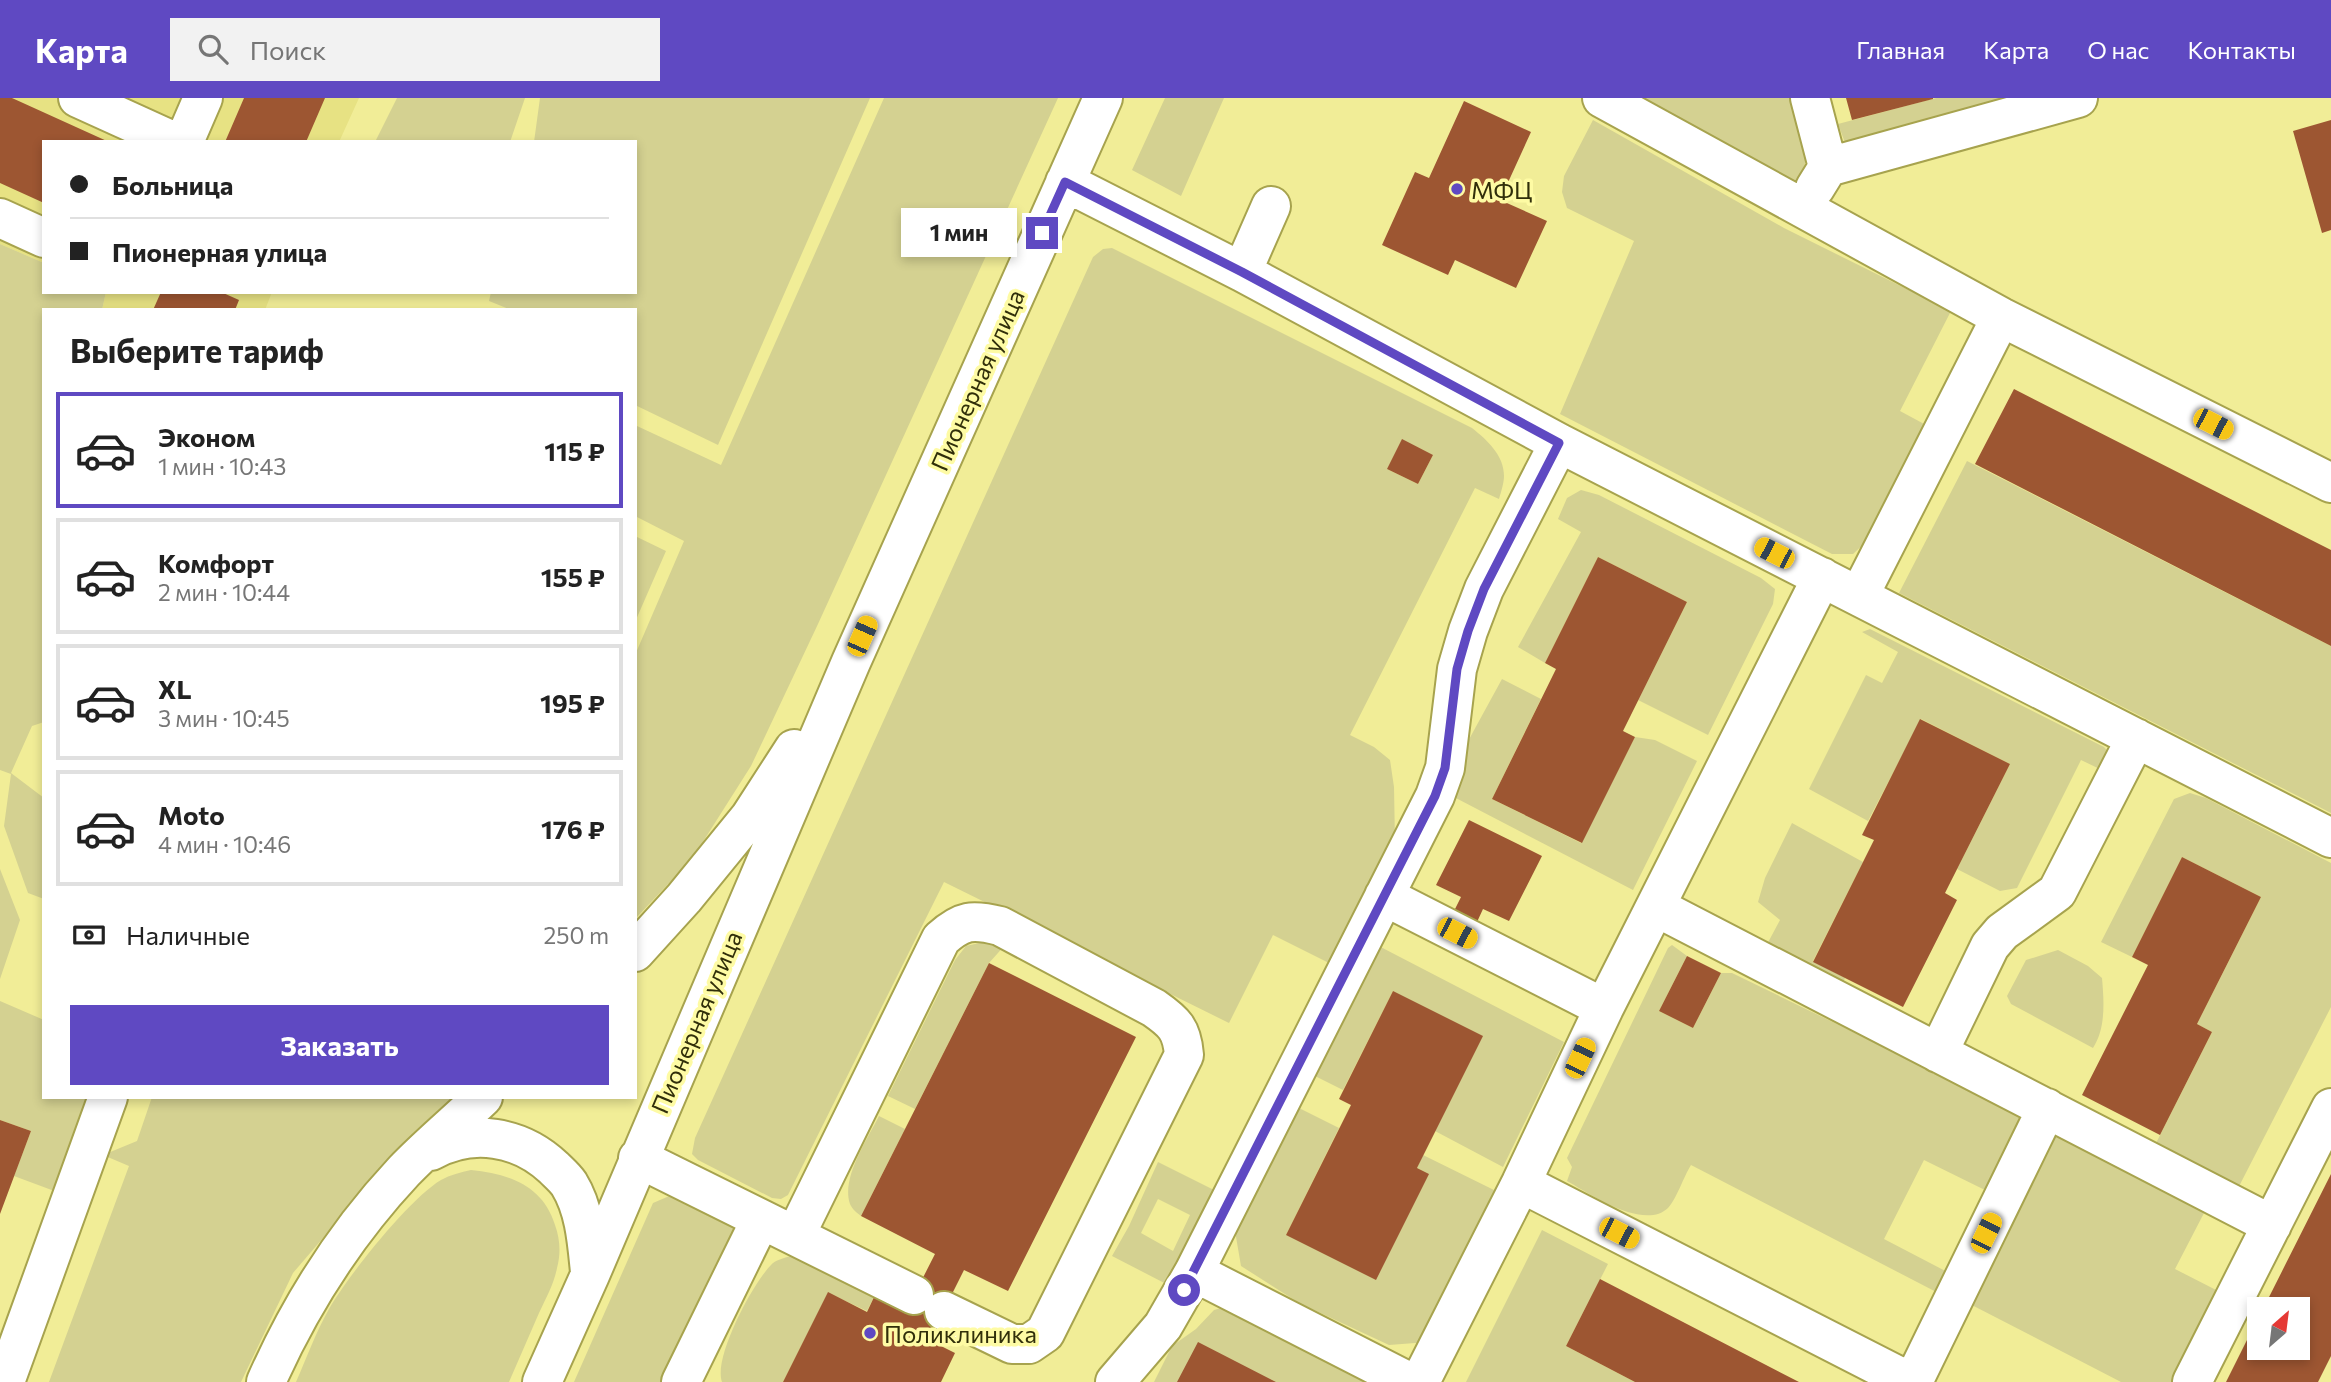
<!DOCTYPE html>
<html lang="ru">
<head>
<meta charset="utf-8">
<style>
  body { margin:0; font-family:Commissioner,sans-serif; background:#f2f2f2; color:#222; height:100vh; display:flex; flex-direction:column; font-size:26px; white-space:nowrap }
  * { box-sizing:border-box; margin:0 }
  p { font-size:23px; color:#767676 }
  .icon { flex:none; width:38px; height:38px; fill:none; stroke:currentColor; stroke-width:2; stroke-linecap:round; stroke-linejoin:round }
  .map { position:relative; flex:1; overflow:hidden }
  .drawer { position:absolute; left:42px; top:210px; width:595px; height:791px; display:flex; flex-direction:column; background:#fff; border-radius:0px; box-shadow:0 4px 10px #0003 }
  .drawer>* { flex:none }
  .hud { position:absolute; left:42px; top:42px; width:595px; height:154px; border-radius:0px; box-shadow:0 4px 10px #0003; display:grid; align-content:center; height:154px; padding:0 28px; background:#fff }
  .needle { width:46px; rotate:28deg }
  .tools { position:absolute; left:2247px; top:1199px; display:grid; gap:14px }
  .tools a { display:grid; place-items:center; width:63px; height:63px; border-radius:0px; background:#fff; box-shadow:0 4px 10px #0003; font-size:35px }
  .end { position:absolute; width:32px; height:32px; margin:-16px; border:9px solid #5f49c2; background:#fff; box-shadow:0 0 0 4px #fff }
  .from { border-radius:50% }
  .bubble { position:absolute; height:49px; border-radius:0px; background:#fff; box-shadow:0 4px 10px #0003; font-size:23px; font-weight:700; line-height:49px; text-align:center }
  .car { position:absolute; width:21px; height:42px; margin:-21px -10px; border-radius:9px; box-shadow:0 0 5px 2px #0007; background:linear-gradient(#f5c518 24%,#345 0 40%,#f5c518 0 76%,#345 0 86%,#f5c518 0) }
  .hud b { display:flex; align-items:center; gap:24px; height:66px; font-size:26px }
  .hud b+b { border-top:2px solid #e0e0e0 }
  .hud i { width:18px; height:18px; background:#222 }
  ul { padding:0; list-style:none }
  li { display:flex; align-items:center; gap:21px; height:116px; margin:0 14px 10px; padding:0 14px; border:4px solid #e0e0e0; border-radius:0px }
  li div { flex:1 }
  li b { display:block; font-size:26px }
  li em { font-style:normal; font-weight:700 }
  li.active { border-color:#5f49c2 }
  li>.icon { width:63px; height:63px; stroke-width:1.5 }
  h2 { padding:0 28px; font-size:32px; line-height:84px }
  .pay { display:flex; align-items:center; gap:18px; height:77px; padding:0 28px; font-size:26px }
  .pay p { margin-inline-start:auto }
  .action { display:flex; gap:14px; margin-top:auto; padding:14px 28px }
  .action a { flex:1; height:80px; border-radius:0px; background:#5f49c2; color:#fff; font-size:28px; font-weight:700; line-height:80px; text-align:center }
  header { display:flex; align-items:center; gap:42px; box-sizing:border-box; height:98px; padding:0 35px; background:#5f49c2; color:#fff }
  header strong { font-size:33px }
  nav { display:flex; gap:38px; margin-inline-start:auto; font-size:24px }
  .search { width:490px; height:63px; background:#f2f2f2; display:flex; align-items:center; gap:18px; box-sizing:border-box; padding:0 24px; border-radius:0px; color:#767676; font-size:26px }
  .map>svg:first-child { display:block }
  .built { fill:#e7e283 }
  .green { fill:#d4d191; fill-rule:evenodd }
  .building { fill:#9d5632 }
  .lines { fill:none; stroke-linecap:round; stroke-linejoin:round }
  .minor-casing { stroke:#a7a34e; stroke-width:42 }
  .minor { stroke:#fff; stroke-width:38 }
  .route { stroke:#5f49c2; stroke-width:9 }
  .poi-dot { fill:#5f49c2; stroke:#fefba4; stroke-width:2.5 }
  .labels { text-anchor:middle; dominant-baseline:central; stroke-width:7; stroke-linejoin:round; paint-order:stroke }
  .poi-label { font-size:24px; fill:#312f0a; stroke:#fefba4; text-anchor:start }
  .street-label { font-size:24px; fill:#312f0a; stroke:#fefba4 }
</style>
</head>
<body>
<header>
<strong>Карта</strong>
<div class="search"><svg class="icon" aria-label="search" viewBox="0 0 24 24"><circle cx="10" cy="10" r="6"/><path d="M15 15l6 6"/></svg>Поиск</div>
<nav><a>Главная</a><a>Карта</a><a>О нас</a><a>Контакты</a></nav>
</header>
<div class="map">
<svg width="2331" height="1284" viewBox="0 0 2331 1284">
  <rect width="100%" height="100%" fill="#f1ed97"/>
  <path class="built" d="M0,0H359L339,44H44V165L0,146Z
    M106,194H272L265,212H102Z"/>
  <path class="green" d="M397,0H525L510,44H375Z
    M540,0H870L718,347L635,307V212H511L489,203L491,194H635V44H534Z
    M884,0H1058L818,526L751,668L692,761L635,821V557L684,443L635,418V331L637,328L721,367Z
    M1165,0H1224L1181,98L1132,72Z
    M1637,0H1791C1797,23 1822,80 1787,85Z
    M1936,0H2050L1851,50L1844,42L1838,26Z
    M1593,22L1784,130L1951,213L1900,313L1926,327L1867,443L1853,456H1832L1560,316L1634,143L1567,110L1562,94L1564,78Z
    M0,146L44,165V194H106L102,212H44V624L32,628L11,675L44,700V801L28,795L4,728L11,676L0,672Z
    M1112,150L1472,330C1487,342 1504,357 1504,378C1504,385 1501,394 1499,401L1475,390L1350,637L1374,649L1390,662L1394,689L1395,745L1333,867L1273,837L1229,925L944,784L788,1097L781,1101L772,1100L698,1062L692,1056L695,1040L1093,159L1103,151ZM1433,357L1418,386L1387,371Z
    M1967,363L2331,548V715L1899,495Z
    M1581,392L1599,397L1761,480L1775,491L1773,506L1708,637L1638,602L1687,504L1598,459L1545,565L1518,549L1581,434L1558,421L1567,400Z
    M635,438L666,453L635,524Z
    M1870,531L2104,649L2112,658L2108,675L2081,662L2017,790L2000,793L1957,771L2010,666L1921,621L1868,723L1809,691L1866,577L1882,585L1898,554L1862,534Z
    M1502,581L1541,601L1492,701L1581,745L1635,639L1655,642L1697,663L1633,792L1452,698L1461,656Z
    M2190,695L2206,700L2331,765V909L2232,1102L2149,1059L2212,934L2197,926L2261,799L2182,759L2132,859L2101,844L2174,701Z
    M1792,725L1863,764L1813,863L1845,880L1840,892L1764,852L1780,822L1758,804L1765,780Z
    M0,771L20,822L0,881Z
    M988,843L1006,846L989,865L915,1011L888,998L955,862L966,848Z
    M1371,844L1564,944L1503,1069L1435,1033L1393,893L1343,992L1313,977Z
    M1672,847L1687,858L1659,913L1693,930L1721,875H1732L2028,1019L1991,1095L1924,1062L1884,1141L1955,1178L1944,1198L1691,1067C1684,1078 1676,1102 1668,1110C1644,1133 1590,1096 1567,1083L1572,1069L1567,1060L1668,850Z
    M2058,852L2088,868L2102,880C2104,903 2106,930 2093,950L2011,906L2007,898L2026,862Z
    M0,903L44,922V999H90L57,1094L14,1078L31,1033L0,1022Z
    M152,999H453L413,1035L293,1175L241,1284H49L129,1068L103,1057L137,1043Z
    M1291,1006L1339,1030L1286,1137L1428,1076L1417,1070L1423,1057L1494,1092L1441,1202L1428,1244L1389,1247L1299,1205L1241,1168L1235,1133Z
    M879,1018L905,1031L861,1118C857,1115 852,1111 850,1106C841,1080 867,1042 879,1018Z
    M2050,1035L2204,1115L2175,1171L2222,1195L2176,1284H2121L1964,1203Z
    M1158,1064L1218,1094L1174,1190L1112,1158L1129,1128ZM1158,1101L1190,1117L1173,1153L1141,1135Z
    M471,1072C510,1076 543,1088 555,1127C560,1141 561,1155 557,1170C554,1186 546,1200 539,1215C529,1238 519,1261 509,1284H296C307,1259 316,1234 329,1211C348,1178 409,1101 441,1082C450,1077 461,1074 471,1072Z
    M674,1096L732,1123L738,1135L674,1284H574L653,1105Z
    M1542,1132L1608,1166L1566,1248L1635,1284H1466Z
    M791,1158L819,1167L875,1197L867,1213L828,1195L783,1284H722C713,1260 753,1185 771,1167C775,1162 784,1160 791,1158Z
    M1228,1208L1373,1284H1154L1172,1248L1196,1231L1214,1212Z"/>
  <path class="building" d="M0,0H12L109,44H44V105L0,85Z
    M244,0H325L306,44H225Z
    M1846,0H1933V1L1852,22Z
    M1464,3L1531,34L1500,102L1547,123L1516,190L1455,162L1448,177L1382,147L1415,74L1429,80Z
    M2331,22V132L2322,135L2293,33Z
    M161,194H221L239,202L235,212H153Z
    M2014,291L2331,452V548L1975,366Z
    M1402,341L1433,357L1418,386L1387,371Z
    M1598,459L1687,504L1623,633L1635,639L1582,745L1492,701L1556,571L1545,565Z
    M1920,621L2010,666L1945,795L1957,802L1903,909L1813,864L1874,742L1862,737Z
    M1469,722L1542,758L1509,823L1483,811L1477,824L1454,813L1461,799L1436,787Z
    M2182,759L2261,799L2197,926L2212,934L2160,1037L2082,997L2148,867L2132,859Z
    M1687,858L1721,875L1693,930L1659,913Z
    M989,865L1136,939L1008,1193L964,1172L929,1242L955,1255L941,1284H783L828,1194L867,1214L875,1197L906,1213L935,1156L861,1118Z
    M1393,893L1483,938L1417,1070L1429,1076L1376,1182L1286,1137L1351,1007L1339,1001Z
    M0,1022L31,1033L0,1116Z
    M2331,1076V1258L2318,1284H2226L2259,1218V1250H2298V1211H2263Z
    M1600,1181L1799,1284H1635L1566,1248Z
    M1198,1244L1276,1284H1177Z"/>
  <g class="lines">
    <defs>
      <path id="minor" d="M78,0L175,44
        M1602,0L2001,219L2331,385
        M1810,0L1828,69L1815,90
        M184,44L203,0
        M1828,69L2078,0
        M1065,84L1242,174L1559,345L2331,740
        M0,120L44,140
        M1242,174L1271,108
        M1859,498L2001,219
        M1384,798L1604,910
        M1656,809L2272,1127
        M635,854L684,800L750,719L794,651
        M1938,955L1990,848L2002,834L2057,794L2136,640
        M431,1053C472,1030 520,1038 554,1070C559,1075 565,1080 569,1086C585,1112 587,1144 590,1174
        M638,1060L914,1197
        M1521,1085L1910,1284
        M795,1138L941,841C962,822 972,821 1000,828L1154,910C1174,924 1182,931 1184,957L1045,1235L1029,1246H1012L944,1213
        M1194,1174L1409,1284
        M5,1284L108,999
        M266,1284C301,1205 345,1136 404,1073C429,1047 457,1024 483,999
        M542,1284L590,1177L851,564L1103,0
        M681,1284L761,1121
        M1115,1284L1163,1228L1194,1174L1435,698L1445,670L1457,571L1468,533L1484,491L1559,345
        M1420,1284L1521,1085L1604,910L1822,479
        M1913,1284L2047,1010
        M2192,1284L2331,1010"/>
    </defs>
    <use href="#minor" class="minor-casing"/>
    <use href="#minor" class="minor"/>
  </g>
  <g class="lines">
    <path class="route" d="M1042,135L1065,84L1242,174L1559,345L1484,491L1468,533L1457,571L1445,670L1435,698L1184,1192"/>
  </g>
  <g class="poi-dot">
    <circle cx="1457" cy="91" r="7"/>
    <circle cx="870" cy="1235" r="7"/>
  </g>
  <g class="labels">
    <g class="poi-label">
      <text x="1471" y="91">МФЦ</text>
      <text x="884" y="1235">Поликлиника</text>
    </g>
    <g class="street-label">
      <text transform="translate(977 282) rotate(-66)">Пионерная улица</text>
      <text transform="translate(696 924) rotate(-67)">Пионерная улица</text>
    </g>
  </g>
</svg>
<div class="tools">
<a><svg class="needle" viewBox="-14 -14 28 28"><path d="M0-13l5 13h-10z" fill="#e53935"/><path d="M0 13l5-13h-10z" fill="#767676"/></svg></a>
</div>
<i class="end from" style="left:1184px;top:1192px"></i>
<i class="end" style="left:1042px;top:135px"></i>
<div class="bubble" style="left:901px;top:110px;width:116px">1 мин</div>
<i class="car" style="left:2213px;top:326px;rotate:117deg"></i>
<i class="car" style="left:1774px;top:455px;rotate:297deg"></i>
<i class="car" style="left:862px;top:538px;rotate:24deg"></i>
<i class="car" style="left:1457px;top:835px;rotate:117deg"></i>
<i class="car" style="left:1580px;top:960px;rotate:25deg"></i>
<i class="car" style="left:1619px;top:1135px;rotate:117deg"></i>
<i class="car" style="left:1986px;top:1135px;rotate:26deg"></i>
<div class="hud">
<b><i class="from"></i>Больница</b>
<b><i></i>Пионерная улица</b>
</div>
<section class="drawer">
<h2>Выберите тариф</h2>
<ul>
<li class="active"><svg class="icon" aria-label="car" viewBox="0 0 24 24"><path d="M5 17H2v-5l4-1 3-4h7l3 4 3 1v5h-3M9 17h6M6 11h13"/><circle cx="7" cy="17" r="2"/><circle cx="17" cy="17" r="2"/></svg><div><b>Эконом</b><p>1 мин · 10:43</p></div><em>115 ₽</em></li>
<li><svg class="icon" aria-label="car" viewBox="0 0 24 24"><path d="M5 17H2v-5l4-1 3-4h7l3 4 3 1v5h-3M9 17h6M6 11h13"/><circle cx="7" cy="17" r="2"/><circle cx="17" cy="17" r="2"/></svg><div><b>Комфорт</b><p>2 мин · 10:44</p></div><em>155 ₽</em></li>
<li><svg class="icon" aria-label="car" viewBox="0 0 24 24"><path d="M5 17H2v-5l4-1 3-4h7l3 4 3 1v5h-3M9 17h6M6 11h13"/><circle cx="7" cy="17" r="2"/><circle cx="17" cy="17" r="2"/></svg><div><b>XL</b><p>3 мин · 10:45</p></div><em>195 ₽</em></li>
<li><svg class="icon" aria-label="car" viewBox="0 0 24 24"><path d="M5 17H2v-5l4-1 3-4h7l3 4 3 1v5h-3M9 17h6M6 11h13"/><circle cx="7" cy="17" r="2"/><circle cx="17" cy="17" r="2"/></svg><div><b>Moto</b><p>4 мин · 10:46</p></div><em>176 ₽</em></li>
</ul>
<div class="pay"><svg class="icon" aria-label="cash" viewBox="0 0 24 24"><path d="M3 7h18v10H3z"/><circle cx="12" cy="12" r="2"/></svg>Наличные<p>250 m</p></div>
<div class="action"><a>Заказать</a></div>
</section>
</div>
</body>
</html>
